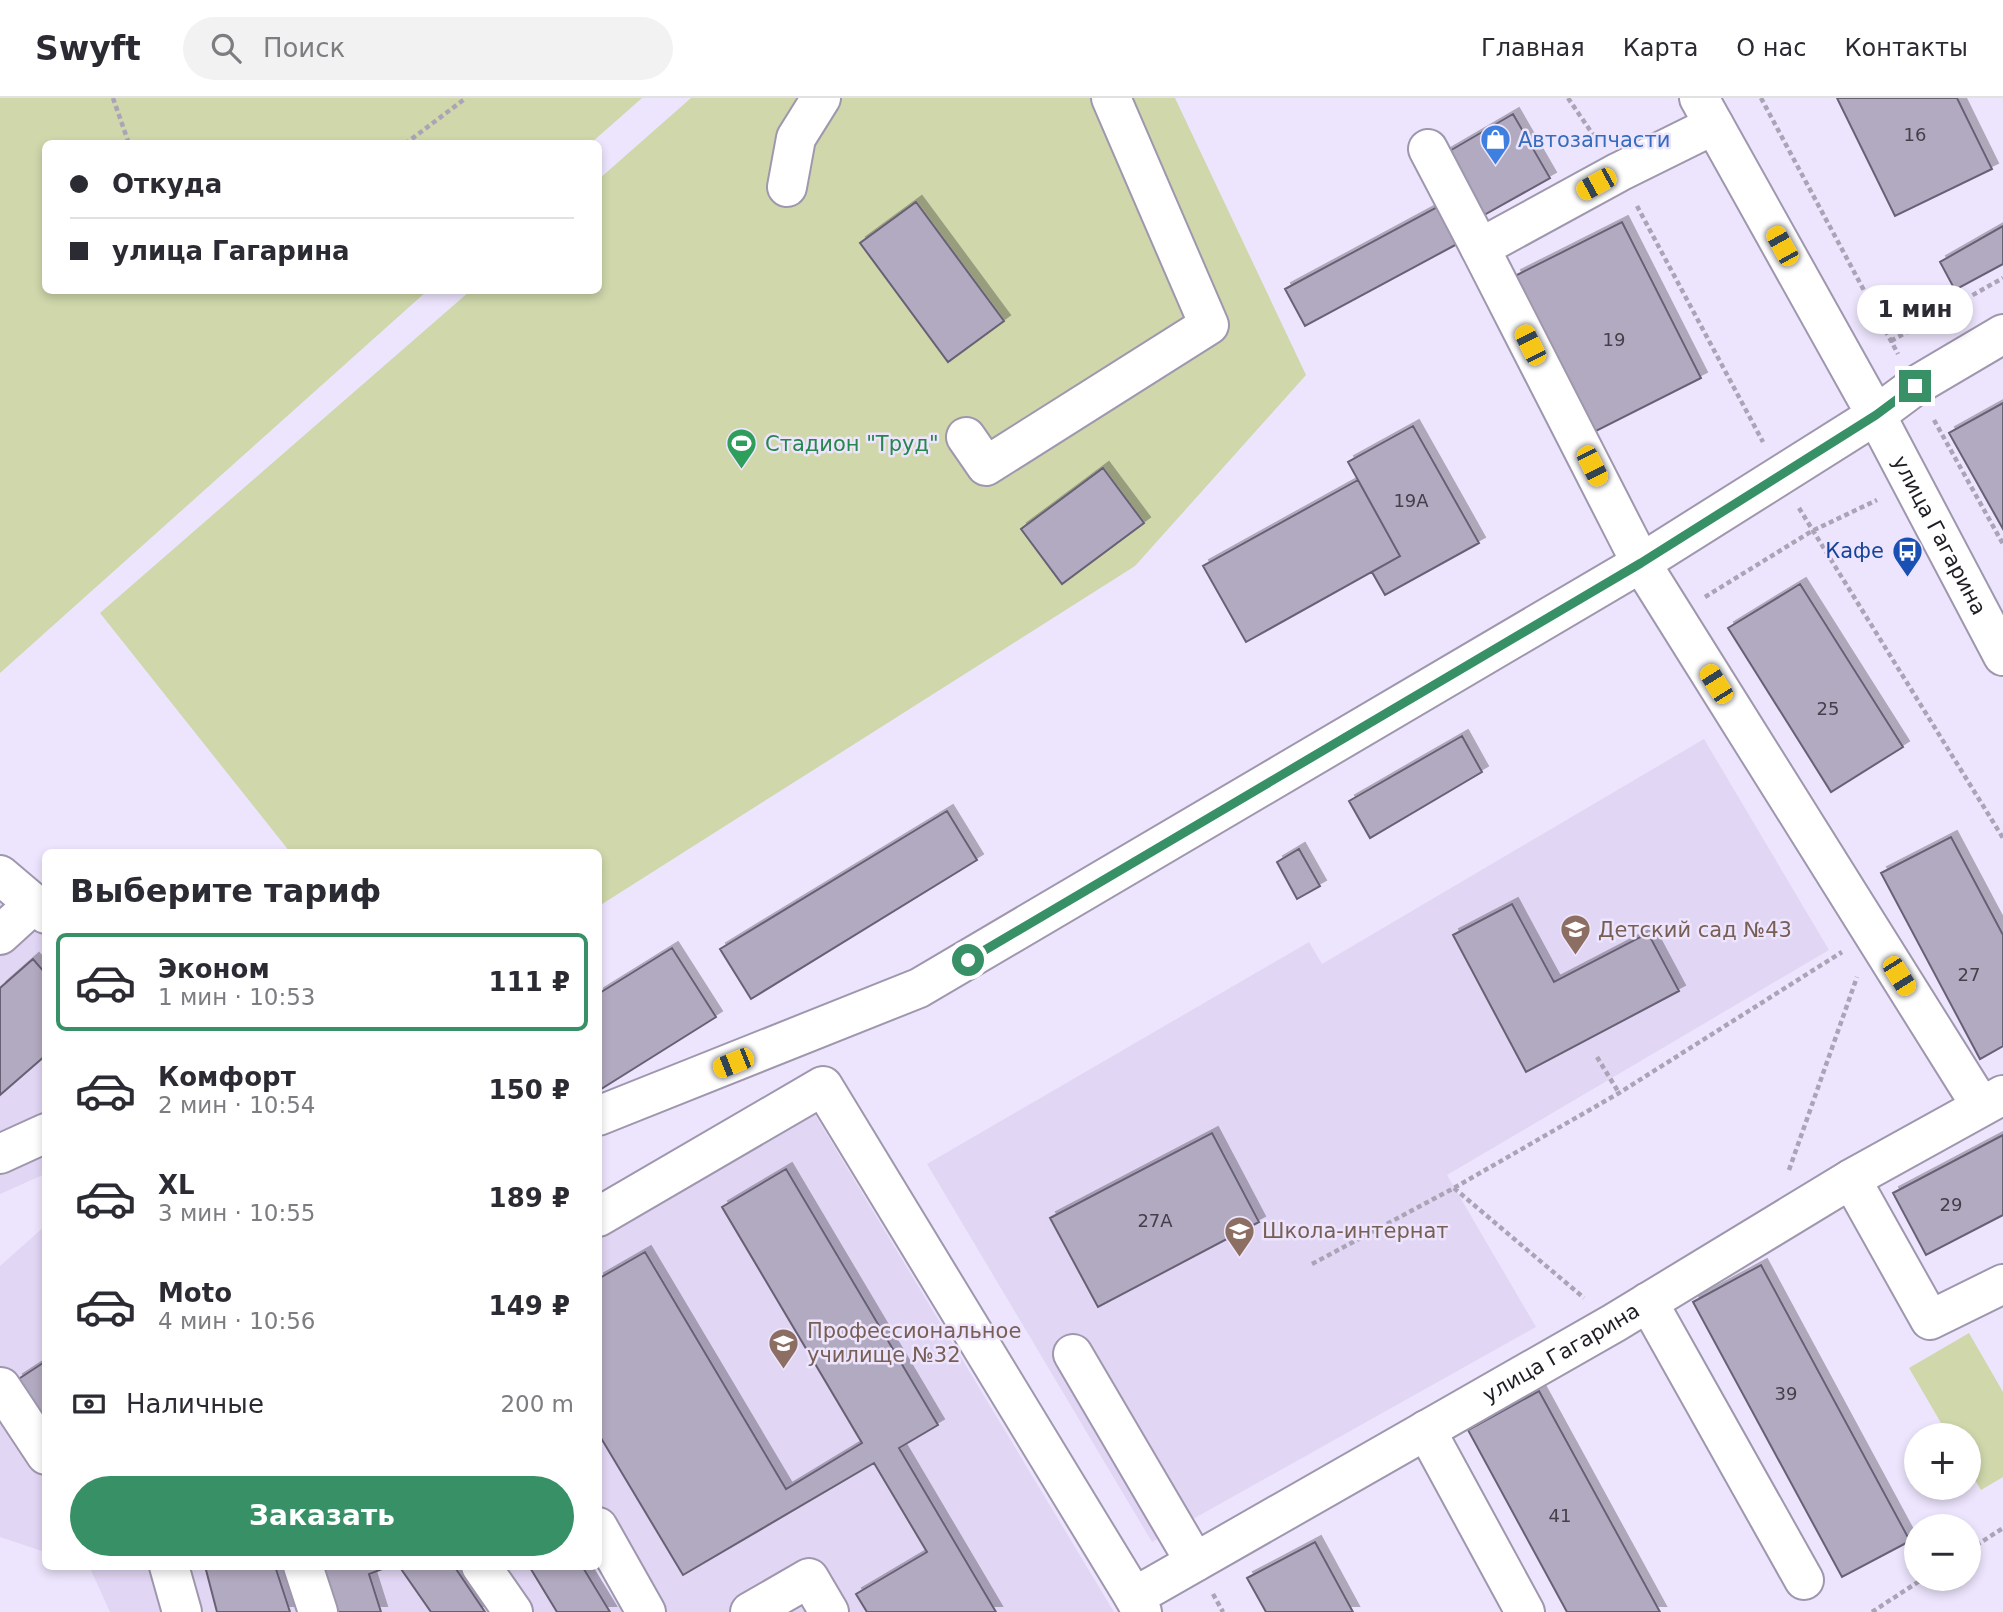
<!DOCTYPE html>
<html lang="ru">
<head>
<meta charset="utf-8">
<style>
  body { margin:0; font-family:"DejaVu Sans",sans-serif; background:#f2f2f3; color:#2b2b33; height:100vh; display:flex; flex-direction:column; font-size:26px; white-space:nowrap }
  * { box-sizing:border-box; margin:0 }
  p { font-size:23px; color:#7c7c81 }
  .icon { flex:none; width:38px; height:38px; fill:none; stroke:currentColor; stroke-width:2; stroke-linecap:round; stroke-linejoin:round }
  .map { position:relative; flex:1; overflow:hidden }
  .panel { position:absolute; left:42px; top:751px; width:560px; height:721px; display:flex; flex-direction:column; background:#fff; border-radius:10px; box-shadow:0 4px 10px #0003 }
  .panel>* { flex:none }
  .banner { position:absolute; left:42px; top:42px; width:560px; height:154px; border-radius:10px; box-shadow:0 4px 10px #0003; display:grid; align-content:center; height:154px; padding:0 28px; background:#fff }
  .buttons { position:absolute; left:1904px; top:1325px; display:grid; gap:14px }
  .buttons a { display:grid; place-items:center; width:77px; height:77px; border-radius:50%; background:#fff; box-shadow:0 4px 10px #0003; font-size:35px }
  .end { position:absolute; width:32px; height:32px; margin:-16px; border:9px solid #379066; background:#fff; box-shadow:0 0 0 4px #fff }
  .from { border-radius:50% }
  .bubble { position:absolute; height:49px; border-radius:24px; background:#fff; box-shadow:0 4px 10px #0003; font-size:23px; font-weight:800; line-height:49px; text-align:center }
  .car { position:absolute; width:21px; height:42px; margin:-21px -10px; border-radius:9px; box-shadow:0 0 5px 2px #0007; background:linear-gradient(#f5c518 24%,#345 0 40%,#f5c518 0 76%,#345 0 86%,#f5c518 0) }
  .banner b { display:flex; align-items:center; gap:24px; height:66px; font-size:26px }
  .banner b+b { border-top:2px solid #e1e1e2 }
  .banner i { width:18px; height:18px; background:#2b2b33 }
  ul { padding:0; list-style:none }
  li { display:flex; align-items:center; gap:21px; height:98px; margin:0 14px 10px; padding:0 14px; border:4px solid transparent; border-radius:10px }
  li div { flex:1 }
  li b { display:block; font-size:26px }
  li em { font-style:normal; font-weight:800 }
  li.active { border-color:#379066 }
  li>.icon { width:63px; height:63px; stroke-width:1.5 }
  h2 { padding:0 28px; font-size:32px; line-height:84px }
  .pay { display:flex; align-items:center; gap:18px; height:77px; padding:0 28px; font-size:26px }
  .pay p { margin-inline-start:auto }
  .button { display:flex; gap:14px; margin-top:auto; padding:14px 28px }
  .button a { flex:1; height:80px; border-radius:42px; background:#379066; color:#fff; font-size:28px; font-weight:800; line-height:80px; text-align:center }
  header { display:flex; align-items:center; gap:42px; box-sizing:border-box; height:98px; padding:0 35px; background:#fff; border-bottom:2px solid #e1e1e2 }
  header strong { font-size:33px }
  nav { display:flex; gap:38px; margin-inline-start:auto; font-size:24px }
  .search { width:490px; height:63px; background:#f2f2f3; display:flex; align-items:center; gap:18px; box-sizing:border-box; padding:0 24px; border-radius:38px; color:#7c7c81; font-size:26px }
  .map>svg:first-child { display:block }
  .built { fill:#e1d6f4 }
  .green { fill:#cfd7ab }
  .building { fill:#b2aac0; stroke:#686175; stroke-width:2; filter:url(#shadow) }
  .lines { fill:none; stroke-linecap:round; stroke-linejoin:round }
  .minor-casing { stroke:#9f97ad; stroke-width:42 }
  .major-casing { stroke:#9f97ad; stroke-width:42 }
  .path { stroke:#aba4b7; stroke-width:4.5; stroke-dasharray:5 3.5; stroke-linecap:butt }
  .minor { stroke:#fff; stroke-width:38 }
  .major { stroke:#fff; stroke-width:38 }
  .route { stroke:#379066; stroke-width:9 }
  .labels { text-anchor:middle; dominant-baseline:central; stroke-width:5; stroke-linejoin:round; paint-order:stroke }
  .number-label { font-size:18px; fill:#44404b }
  .shop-label { font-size:21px; fill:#366cbe; stroke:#ede5fd; text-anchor:start }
  .leisure-label { font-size:21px; fill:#27864d; stroke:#ede5fd; text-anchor:start }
  .street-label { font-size:21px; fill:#1f1c24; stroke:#ede5fd }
  .transit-label { font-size:21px; fill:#164399; stroke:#ede5fd; text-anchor:end }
  .education-label { font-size:21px; fill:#785e54; stroke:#ede5fd; text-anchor:start }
</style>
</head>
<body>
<header>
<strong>Swyft</strong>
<div class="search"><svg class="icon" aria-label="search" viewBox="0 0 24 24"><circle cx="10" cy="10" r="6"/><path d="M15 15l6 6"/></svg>Поиск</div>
<nav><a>Главная</a><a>Карта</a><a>О нас</a><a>Контакты</a></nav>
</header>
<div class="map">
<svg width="2003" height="1514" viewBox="0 0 2003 1514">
  <defs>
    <filter id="shadow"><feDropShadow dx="6" dy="-6" stdDeviation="0" flood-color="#0004"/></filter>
  </defs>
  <rect width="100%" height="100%" fill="#ede5fd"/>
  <path class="built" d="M1704,641L1829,852L1447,1077L1536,1229L1152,1444L927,1066L1309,844L1322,866Z
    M0,781L46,830L45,1076L0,1096Z
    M796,985L1114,1514H640L599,1446V1098Z
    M45,1128V1454L0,1439V1168Z
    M89,1468H593L622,1514H110Z"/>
  <path class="green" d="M0,0H642L591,45L46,46V192L427,193L0,575Z
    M691,0H1175L1306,277L1135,468L599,808L598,754H290L100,515L470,193L598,192L599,81Z
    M1969,1235L2003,1294V1379L1981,1392L1969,1372V1337H1948L1909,1270Z"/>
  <path class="building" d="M1837,0H1957L1992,71L1895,118Z
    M1513,16L1550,80L1477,121L1441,58Z
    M916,104L1004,223L948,264L860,145Z
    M1439,108L1459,145L1305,228L1285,191Z
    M1622,124L1701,280L1594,334L1515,178Z
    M2003,128V166L1955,192L1940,164Z
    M2003,305V431L1949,335Z
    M1413,328L1479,445L1385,497L1372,474L1400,458L1348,364Z
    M1103,370L1144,425L1062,486L1021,431Z
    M1358,382L1400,458L1246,544L1203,468Z
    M1800,486L1903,649L1831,694L1728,530Z
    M1462,638L1482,674L1370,740L1349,703Z
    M947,713L977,762L751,901L720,851Z
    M1951,739L2003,837V948L1980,961L1881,775Z
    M1299,751L1320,788L1297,801L1277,764Z
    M1512,806L1554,884L1648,835L1679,893L1526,974L1453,837Z
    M672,850L716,919L598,993V896Z
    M33,861L46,876V957L0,997V890Z
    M1212,1035L1259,1124L1098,1209L1050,1120Z
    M2003,1037V1117L1926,1157L1893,1095Z
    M786,1071L938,1327L899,1350L996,1514H867L856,1496L927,1454L874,1365L683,1477L598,1335V1181L645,1154L786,1391L862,1345L722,1109Z
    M1761,1167L1910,1443L1842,1479L1693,1204Z
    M46,1263V1325L17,1282Z
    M1539,1293L1660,1514H1567L1468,1332Z
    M1315,1444L1353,1514H1266L1247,1480Z
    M205,1468H275L290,1514H217Z
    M321,1468H390L369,1476L381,1514H337Z
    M399,1468H454L485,1514H431Z
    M529,1468H582L610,1514H557Z"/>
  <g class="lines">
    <defs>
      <g id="minor">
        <path d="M1714,27L1619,74L1480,150L1641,465L1981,1008"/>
        <path d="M1428,51L1480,150"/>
        <path d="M787,89L796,40L821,0"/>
        <path d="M966,339L986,368L1209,227L1111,0"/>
        <path d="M0,777L46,816"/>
        <path d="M0,837L34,806"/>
        <path d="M598,1018L919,890L1641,465L1876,317L1915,288L2003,236"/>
        <path d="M0,1056L46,1035"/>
        <path d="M1851,1081L1930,1222L2003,1186"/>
        <path d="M598,1119L823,988L1134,1499"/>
        <path d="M1648,1204L1804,1482"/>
        <path d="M1073,1256L1195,1464"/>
        <path d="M1,1289L46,1357"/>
        <path d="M1426,1332L1525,1514"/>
        <path d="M598,1429L646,1514"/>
        <path d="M169,1468L182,1514"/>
        <path d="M303,1468L318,1514"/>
        <path d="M481,1468L513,1514"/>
        <path d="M750,1514L809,1480L829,1514"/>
        <path id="s1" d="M1142,1514L1134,1499L1614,1225L1851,1081L2003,997"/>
      </g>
      <g id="major">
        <path id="s2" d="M1699,0L1876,317L2003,558"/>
      </g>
    </defs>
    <use href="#minor" class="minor-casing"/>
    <use href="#major" class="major-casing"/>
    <path class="path" d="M113,0L129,46
      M1568,0L1598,44
      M1761,0L1898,256
      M405,46L466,0
      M1637,108L1763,344
      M1891,243L2003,180
      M1934,322L2003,446
      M1799,410L2003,740
      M1705,499L1812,433L1877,402
      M1597,959L1619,995
      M1789,1072L1857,879
      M1454,1090L1584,1200
      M1312,1166L1454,1090L1619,995L1842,854
      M1969,1452L2003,1430
      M1213,1496L1223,1514
      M1872,1514L1924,1480"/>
    <use href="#minor" class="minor"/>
    <use href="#major" class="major"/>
  </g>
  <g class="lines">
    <path class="route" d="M968,862L1641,465L1876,317L1915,288"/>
  </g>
  <defs>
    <symbol id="shop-pin" viewBox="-11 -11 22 30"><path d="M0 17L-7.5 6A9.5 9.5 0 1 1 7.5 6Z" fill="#3f7fe0" stroke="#ede5fd"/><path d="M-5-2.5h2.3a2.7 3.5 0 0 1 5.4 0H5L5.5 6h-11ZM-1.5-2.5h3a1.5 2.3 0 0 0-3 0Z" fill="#fff"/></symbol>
    <symbol id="stadium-pin" viewBox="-11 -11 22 30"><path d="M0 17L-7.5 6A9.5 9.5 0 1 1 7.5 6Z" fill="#2e9e5b" stroke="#ede5fd"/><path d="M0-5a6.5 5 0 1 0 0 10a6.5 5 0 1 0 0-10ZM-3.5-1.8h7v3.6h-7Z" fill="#fff"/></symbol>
    <symbol id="bus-pin" viewBox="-11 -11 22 30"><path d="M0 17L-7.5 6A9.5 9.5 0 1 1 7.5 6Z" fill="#1a4fb4" stroke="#ede5fd"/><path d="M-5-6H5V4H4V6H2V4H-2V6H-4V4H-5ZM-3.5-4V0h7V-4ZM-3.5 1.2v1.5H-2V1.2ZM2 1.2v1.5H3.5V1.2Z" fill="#fff"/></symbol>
    <symbol id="school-pin" viewBox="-11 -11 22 30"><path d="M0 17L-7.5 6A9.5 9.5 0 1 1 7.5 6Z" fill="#8d6e63" stroke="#ede5fd"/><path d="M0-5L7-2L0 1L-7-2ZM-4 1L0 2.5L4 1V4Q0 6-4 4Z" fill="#fff"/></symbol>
    <symbol id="university-pin" viewBox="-11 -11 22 30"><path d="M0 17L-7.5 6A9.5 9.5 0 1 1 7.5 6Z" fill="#8d6e63" stroke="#ede5fd"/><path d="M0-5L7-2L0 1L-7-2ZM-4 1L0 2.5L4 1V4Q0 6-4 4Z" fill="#fff"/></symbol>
  </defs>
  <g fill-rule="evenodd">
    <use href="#shop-pin" x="1478" y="24" width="35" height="47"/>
    <use href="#stadium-pin" x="724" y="328" width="35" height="47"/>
    <use href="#bus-pin" x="1890" y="436" width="35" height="47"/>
    <use href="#school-pin" x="1558" y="814" width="35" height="47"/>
    <use href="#school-pin" x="1222" y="1116" width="35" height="47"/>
    <use href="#university-pin" x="766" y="1228" width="35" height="47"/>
  </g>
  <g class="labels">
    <g class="number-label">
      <text x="1915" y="36">16</text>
      <text x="1614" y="241">19</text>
      <text x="1411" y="402">19А</text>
      <text x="1828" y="610">25</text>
      <text x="1969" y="876">27</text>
      <text x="1951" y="1106">29</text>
      <text x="1155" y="1122">27А</text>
      <text x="1786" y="1295">39</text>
      <text x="1560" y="1417">41</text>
    </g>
    <g class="shop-label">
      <text x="1518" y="42">Автозапчасти</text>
    </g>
    <g class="leisure-label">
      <text x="765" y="346">Стадион "Труд"</text>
    </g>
    <g class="street-label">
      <text stroke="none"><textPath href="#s2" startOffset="499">улица Гагарина</textPath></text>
      <text stroke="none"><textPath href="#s1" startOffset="509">улица Гагарина</textPath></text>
    </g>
    <g class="transit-label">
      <text x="1884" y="453">Кафе</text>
    </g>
    <g class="education-label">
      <text x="1598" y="832">Детский сад №43</text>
      <text x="1262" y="1133">Школа-интернат</text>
      <text x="807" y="1233">Профессиональное<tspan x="807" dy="24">училище №32</tspan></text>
    </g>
  </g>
</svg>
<div class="buttons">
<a>+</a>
<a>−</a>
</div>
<i class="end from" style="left:968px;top:862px"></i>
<i class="end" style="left:1915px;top:288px"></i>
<div class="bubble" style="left:1857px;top:187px;width:116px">1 мин</div>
<i class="car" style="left:1596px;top:86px;rotate:241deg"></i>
<i class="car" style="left:1782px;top:148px;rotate:331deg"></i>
<i class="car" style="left:1530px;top:247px;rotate:333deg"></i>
<i class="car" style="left:1592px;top:368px;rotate:153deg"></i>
<i class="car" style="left:1716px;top:586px;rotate:328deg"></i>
<i class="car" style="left:1899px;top:878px;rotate:148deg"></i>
<i class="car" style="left:733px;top:965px;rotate:248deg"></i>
<div class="banner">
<b><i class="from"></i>Откуда</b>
<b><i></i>улица Гагарина</b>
</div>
<section class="panel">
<h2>Выберите тариф</h2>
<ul>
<li class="active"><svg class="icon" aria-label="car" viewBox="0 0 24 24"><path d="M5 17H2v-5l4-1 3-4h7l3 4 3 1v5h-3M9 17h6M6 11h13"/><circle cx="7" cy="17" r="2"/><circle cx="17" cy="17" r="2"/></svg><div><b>Эконом</b><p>1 мин · 10:53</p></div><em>111 ₽</em></li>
<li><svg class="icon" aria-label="car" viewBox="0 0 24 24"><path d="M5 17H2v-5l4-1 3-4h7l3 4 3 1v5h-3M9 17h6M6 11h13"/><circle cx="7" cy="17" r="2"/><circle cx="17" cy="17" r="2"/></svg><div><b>Комфорт</b><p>2 мин · 10:54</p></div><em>150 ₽</em></li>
<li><svg class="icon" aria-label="car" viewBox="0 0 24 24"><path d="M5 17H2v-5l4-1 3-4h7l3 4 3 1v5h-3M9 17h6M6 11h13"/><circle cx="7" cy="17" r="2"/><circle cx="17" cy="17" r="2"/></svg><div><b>XL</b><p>3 мин · 10:55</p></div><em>189 ₽</em></li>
<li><svg class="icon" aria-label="car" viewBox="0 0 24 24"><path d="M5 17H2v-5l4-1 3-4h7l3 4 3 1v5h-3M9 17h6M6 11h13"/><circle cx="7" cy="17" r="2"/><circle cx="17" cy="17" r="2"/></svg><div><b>Moto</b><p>4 мин · 10:56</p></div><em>149 ₽</em></li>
</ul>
<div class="pay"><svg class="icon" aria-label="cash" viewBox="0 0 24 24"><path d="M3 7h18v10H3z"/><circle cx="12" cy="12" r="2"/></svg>Наличные<p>200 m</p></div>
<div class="button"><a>Заказать</a></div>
</section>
</div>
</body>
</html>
